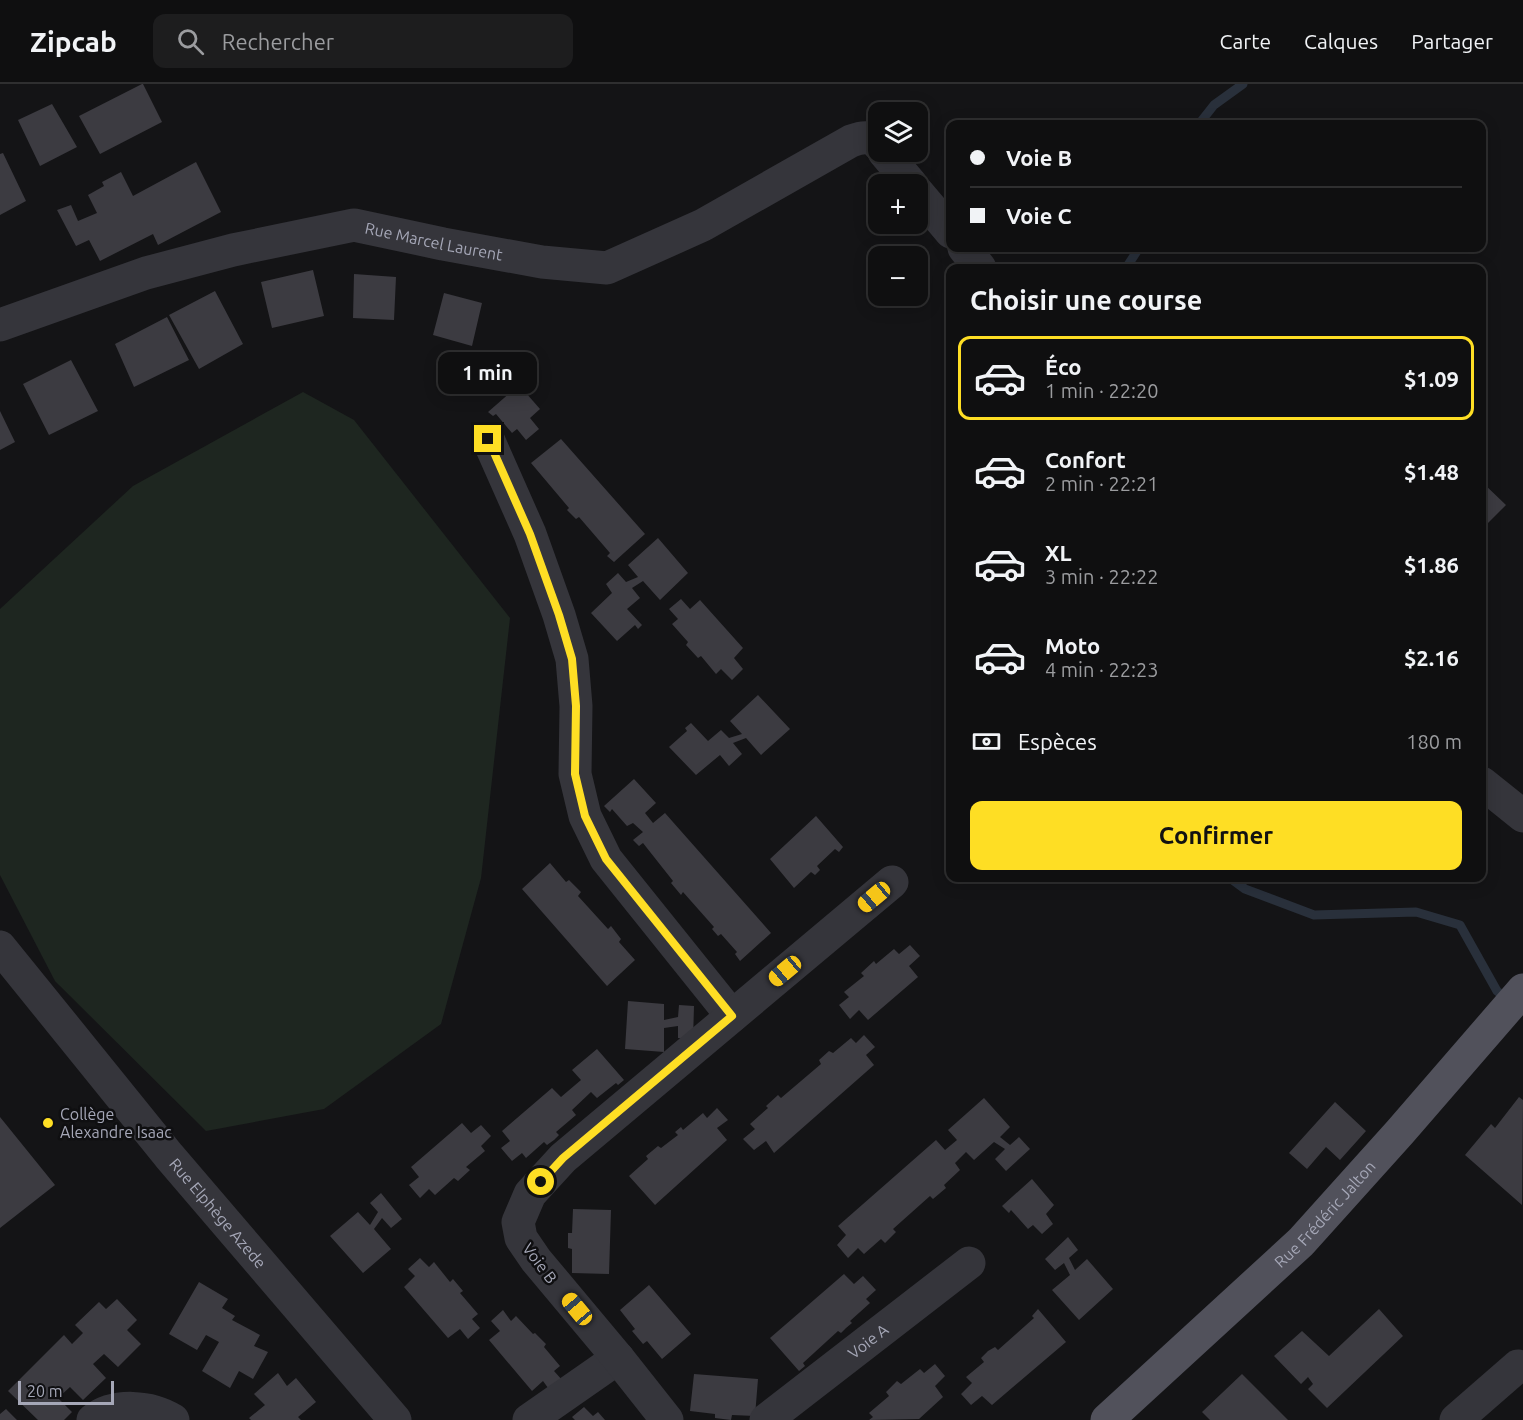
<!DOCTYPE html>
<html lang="fr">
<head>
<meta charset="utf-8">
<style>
  body { margin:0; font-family:Ubuntu,sans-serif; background:#1d1d1e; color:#f1f3f6; height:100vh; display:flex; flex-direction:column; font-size:22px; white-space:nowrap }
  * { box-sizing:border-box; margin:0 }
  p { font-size:20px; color:#9b9c9f }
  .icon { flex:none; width:33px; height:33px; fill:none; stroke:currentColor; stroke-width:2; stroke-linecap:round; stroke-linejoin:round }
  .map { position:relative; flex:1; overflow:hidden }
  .drawer { position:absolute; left:946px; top:180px; width:540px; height:618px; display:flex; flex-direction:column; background:#0f0f10; border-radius:12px; box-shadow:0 3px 15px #0003,0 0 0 2px #2f2f30 }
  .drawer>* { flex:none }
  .guide { position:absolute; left:946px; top:36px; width:540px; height:132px; border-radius:12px; box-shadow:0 3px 15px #0003,0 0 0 2px #2f2f30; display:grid; align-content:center; height:132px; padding:0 24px; background:#0f0f10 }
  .controls { position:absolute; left:868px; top:18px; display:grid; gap:12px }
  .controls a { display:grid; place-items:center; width:60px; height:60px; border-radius:12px; background:#0f0f10; box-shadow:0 3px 15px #0003,0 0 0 2px #2f2f30; font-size:30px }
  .scale { position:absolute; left:18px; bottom:15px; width:96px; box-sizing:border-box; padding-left:6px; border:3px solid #a5a7b7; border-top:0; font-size:16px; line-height:21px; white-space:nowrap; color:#a5a7b7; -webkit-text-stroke:4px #0f0f11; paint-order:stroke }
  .end { position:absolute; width:27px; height:27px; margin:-14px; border:8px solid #fede24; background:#111; box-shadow:0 0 0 3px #111 }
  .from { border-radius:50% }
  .bubble { position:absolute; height:42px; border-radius:12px; background:#0f0f10; box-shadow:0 3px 15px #0003,0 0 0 2px #2f2f30; font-size:20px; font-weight:600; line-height:42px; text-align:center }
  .car { position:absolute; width:18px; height:36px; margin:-18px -9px; border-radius:8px; box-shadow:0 0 4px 2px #0007; background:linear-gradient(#f5c518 24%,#345 0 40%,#f5c518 0 76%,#345 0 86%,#f5c518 0) }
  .guide b { display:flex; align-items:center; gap:21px; height:57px; font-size:22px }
  .guide b+b { border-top:2px solid #2f2f30 }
  .guide i { width:15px; height:15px; background:#f1f3f6 }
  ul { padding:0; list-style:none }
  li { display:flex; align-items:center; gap:18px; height:84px; margin:0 12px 9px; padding:0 12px; border:3px solid transparent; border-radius:12px }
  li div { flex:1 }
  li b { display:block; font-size:22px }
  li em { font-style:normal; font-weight:600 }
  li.on { border-color:#fede24 }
  li>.icon { width:54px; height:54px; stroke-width:1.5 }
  h2 { padding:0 24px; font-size:27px; line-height:72px }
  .pay { display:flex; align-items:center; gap:15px; height:66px; padding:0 24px; font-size:22px }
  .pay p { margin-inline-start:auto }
  .button { display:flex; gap:12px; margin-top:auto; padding:12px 24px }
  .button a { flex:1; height:69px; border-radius:12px; background:#fede24; color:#111; font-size:24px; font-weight:600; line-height:69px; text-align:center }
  header { display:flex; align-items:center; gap:36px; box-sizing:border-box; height:84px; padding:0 30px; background:#0f0f10; border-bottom:2px solid #2f2f30 }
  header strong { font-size:28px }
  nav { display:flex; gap:33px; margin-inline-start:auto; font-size:21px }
  .search { width:420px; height:54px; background:#1d1d1e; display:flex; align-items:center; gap:15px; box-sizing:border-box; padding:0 21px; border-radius:12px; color:#9b9c9f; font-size:22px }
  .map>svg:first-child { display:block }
  .green { fill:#1e2620 }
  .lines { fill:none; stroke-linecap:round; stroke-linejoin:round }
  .stream { stroke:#29303b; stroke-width:9 }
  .building { fill:#3c3b41 }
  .minor { stroke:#35353b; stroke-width:33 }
  .primary { stroke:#51515b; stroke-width:33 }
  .route { stroke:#fede24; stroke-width:8 }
  .poi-dot { fill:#fede24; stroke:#0f0f11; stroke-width:2 }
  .labels { text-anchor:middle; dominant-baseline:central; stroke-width:5; stroke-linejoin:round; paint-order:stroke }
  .street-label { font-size:16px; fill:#a5a7b7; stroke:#0f0f11 }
  .poi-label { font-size:16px; fill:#a5a7b7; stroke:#0f0f11; text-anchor:start }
</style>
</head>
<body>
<header>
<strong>Zipcab</strong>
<div class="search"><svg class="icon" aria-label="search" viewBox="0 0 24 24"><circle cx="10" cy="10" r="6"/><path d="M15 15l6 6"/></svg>Rechercher</div>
<nav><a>Carte</a><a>Calques</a><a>Partager</a></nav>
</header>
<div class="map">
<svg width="1523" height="1336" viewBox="0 0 1523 1336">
  <rect width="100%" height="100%" fill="#141416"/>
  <path class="green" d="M303,308L354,336L510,534L481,794L441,940L324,1025L206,1047L55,897L0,791V525L133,402Z"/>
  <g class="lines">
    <path class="stream" d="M1199,40L1214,21L1243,0
      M1126,184L1139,164
      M1230,794L1245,805L1314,831L1416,828L1460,841L1497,907L1508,916"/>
  </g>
  <path class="building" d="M142,0H143L162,38L100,70L79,32Z
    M52,20L77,63L40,82L18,36Z
    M3,69L26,117L0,131V70Z
    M196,78L221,128L158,161L153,150L100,177L89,156L76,162L57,126L71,121L78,137L97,129L88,111L104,102L102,98L121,88L133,112Z
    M313,186L324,232L272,244L261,198Z
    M354,190L396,193L394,236L353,234Z
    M215,207L243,260L199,285L169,231Z
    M444,209L482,219L472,262L433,251Z
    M167,233L189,276L134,303L115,260Z
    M71,276L98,327L49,351L23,300Z
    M519,301L540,325L530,334L539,345L526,356L517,345L512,349L496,330L493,332L488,328Z
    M0,327L15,358L0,366Z
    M561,355L645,450L614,478L607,472L610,469L579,433L576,435L567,426L569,424L531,379Z
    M1482,398L1506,421L1482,445Z
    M658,454L688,489L660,516L643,497L632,504L640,514L627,525L642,541L638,545L635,541L617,557L591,529L612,509L606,500L618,489L626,498L638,493L628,481Z
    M681,515L690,525L700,516L743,564L734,574L743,585L732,596L721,585L716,590L701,572L698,574L686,561L688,558L672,540L678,535L669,525Z
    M758,611L790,645L761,671L746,654L733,659L742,670L729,682L720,671L696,691L669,663L687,647L685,644L691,639L708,657L721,646L729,654L742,650L730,637Z
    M634,695L656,719L645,729L653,739L665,729L771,849L740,877L735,870L737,868L721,850L718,852L712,845L714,843L683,808L681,811L671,799L673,797L643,759L639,762L633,756L643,748L633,739L627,742L612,725L610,728L604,722Z
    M816,732L843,763L839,768L835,765L817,782L820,786L815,791L811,788L794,804L770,775Z
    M550,779L566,798L569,796L581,808L578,812L608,845L611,842L621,855L619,858L635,876L607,902L522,805Z
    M910,861L920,872L909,882L918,893L868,936L859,926L850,935L839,921L849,913L844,908L864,892L861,889L874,877L876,880L894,865L899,870Z
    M628,917L664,920V936L678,933L679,921L694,922L693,956L678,954V942L664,944V968L625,965Z
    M864,951L875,963L866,971L874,981L774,1069L766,1057L754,1066L743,1055L755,1045L750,1040L768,1024L766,1022L778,1011L781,1014L821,980L819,976L829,967L833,969L851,954L856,959Z
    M597,965L624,996L618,1001L616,999L597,1014L591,1008L572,1026L576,1031L556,1048L559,1051L554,1056L547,1061L544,1058L526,1074L522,1069L512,1077L501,1064L510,1057L502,1047L552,1004L561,1013L581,996L572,986Z
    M1519,1013L1523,1016L1522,1121L1465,1071L1491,1040L1495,1044Z
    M984,1014L1010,1043L1000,1053L1010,1061L1019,1053L1030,1065L1006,1087L995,1075L1005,1065L994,1058L974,1076L966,1068L955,1079L960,1086L944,1101L946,1104L933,1115L930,1112L893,1145L896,1148L885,1159L881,1155L864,1170L858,1164L848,1174L837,1161L846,1151L838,1142L936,1056L945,1066L957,1056L948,1046Z
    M1335,1018L1366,1047L1340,1076L1326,1063L1307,1085L1289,1069Z
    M717,1024L728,1036L717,1044L727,1056L655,1121L629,1092L648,1075L646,1072L658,1062L661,1064L678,1051L675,1048L681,1043L683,1046L703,1029L707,1034Z
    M0,1033L55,1101L0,1144Z
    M462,1039L471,1049L481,1041L491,1052L481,1062L485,1067L466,1083L470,1086L458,1097L454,1094L435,1111L429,1105L420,1114L409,1101L419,1093L411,1083Z
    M1032,1095L1054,1121L1046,1130L1053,1140L1042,1150L1033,1141L1028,1145L1011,1126L1009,1129L1002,1122Z
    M381,1109L402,1135L391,1144L382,1134L374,1145L391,1165L363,1189L330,1152L358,1128L370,1141L378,1128L370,1119Z
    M573,1125L611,1126L609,1190L572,1189V1165L568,1164V1149H572Z
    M1068,1153L1078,1166L1069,1174L1075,1186L1087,1175L1113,1205L1079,1236L1052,1206L1070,1191L1064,1179L1055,1186L1045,1175Z
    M420,1174L429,1183L434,1178L450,1198L453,1195L463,1207L460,1209L478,1230L472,1235L480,1244L468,1255L460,1245L448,1254L404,1203L415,1192L408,1185Z
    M844,1190L854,1200L863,1192L876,1206L866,1215L870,1219L850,1237L852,1239L846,1244L841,1249L838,1247L803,1279L805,1282L799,1287L770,1254Z
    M199,1198L228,1215L222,1224L235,1232L232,1236L260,1251L254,1262L268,1268L253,1295L239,1287L230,1304L202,1287L219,1258L206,1251L197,1266L169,1250Z
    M649,1201L691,1250L662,1275L647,1257L643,1260L632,1247L635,1245L620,1226Z
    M117,1215L137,1236L127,1246L141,1260L118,1283L104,1270L93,1280L106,1294L83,1316L70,1303L58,1314L72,1328L64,1336H38L8,1307L64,1251L72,1260L83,1249L75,1241L99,1218L106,1225Z
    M1038,1225L1066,1258L992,1321L982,1312L971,1321L961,1310L972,1299L966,1293L984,1278L981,1274L988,1267L995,1263L998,1266L1034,1234L1032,1232Z
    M1379,1225L1403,1252L1327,1324L1308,1305L1313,1300L1308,1293L1301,1300L1274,1272L1302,1247L1329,1272Z
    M503,1226L511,1237L516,1232L533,1250L535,1249L546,1260L544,1263L560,1282L554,1287L563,1297L551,1308L543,1297L532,1307L489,1256L500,1247L491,1237Z
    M935,1280L945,1292L935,1302L943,1313L919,1335L869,1336L873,1333L869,1329L889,1312L886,1308L897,1297L901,1300L920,1285L924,1289Z
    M278,1289L287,1302L296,1294L316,1318L298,1333L301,1336H251L249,1334L265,1321L254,1310Z
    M694,1290L758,1295L755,1332L732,1331L731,1336L715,1334V1330L690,1327Z
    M1242,1290L1288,1336H1210L1202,1328Z
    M584,1323L593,1332L598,1328L605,1336H575L572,1333Z
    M6,1325L17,1336H0V1330Z"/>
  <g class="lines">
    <g class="minor">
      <path d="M884,68L911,100"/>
      <path d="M918,109L951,148"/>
      <path d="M964,164L980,184"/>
      <path id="s1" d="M0,241L146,189L233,166L354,141L443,160L542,178L607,184L703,141L851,57C862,53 871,51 879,61"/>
      <path d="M488,355L530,450L559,531L572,575L576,622L575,690L585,732L606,775L732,932"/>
      <path d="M1482,699L1523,732"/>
      <path id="s2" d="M0,863L169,1072L395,1336"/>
      <path d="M93,1336C114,1319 151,1322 173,1336"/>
      <path d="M529,1336L618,1274"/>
      <path d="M667,1336L618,1274L536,1176L521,1154L518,1138L530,1110L563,1074L892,798"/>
      <path id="s3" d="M766,1336L969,1179"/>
      <path d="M1456,1336L1518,1282"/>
    </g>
    <path class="primary" id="s4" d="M1107,1336L1301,1158L1400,1048L1523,906"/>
  </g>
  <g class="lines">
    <path class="route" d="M488,355L530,450L559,531L572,575L576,622L575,690L585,732L606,775L732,932L563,1074L541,1098"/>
  </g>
  <circle class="poi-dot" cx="48" cy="1039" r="6"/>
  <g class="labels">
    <g class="street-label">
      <text stroke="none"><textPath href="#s1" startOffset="450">Rue Marcel Laurent</textPath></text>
      <text stroke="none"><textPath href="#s2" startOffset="344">Rue Elphège Azede</textPath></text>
      <text stroke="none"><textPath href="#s4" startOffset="300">Rue Frédéric Jalton</textPath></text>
      <text transform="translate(540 1179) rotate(53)">Voie B</text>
      <text stroke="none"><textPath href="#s3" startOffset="129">Voie A</textPath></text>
    </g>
    <g class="poi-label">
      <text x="60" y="1030">Collège<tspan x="60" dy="18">Alexandre Isaac</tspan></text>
    </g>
  </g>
</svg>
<div class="controls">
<a><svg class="icon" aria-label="layers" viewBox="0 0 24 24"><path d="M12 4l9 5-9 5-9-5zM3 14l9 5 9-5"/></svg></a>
<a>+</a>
<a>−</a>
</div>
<div class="scale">20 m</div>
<i class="end from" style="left:541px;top:1098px"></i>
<i class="end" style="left:488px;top:355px"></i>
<div class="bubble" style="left:438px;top:268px;width:99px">1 min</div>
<i class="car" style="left:874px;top:813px;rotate:230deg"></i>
<i class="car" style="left:785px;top:887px;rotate:230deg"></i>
<i class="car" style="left:577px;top:1225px;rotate:320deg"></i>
<div class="guide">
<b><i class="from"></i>Voie B</b>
<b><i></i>Voie C</b>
</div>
<section class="drawer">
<h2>Choisir une course</h2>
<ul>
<li class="on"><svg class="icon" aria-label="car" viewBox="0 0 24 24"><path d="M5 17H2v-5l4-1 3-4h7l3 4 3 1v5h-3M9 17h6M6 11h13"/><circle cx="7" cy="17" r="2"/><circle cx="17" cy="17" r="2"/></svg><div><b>Éco</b><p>1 min · 22:20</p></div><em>$1.09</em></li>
<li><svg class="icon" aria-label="car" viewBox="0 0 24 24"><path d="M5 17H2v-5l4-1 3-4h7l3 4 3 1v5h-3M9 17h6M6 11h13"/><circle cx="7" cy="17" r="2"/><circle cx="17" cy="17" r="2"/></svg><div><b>Confort</b><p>2 min · 22:21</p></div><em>$1.48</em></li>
<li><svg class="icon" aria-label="car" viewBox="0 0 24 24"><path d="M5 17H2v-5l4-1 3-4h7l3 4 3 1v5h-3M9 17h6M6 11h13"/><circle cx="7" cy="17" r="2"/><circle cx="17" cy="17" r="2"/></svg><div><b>XL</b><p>3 min · 22:22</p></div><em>$1.86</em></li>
<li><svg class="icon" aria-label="car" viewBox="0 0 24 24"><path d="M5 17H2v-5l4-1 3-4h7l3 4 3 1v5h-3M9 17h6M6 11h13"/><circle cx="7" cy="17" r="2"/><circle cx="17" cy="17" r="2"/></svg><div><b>Moto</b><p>4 min · 22:23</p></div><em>$2.16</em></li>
</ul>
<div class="pay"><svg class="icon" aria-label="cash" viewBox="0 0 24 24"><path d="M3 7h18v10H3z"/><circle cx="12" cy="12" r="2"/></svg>Espèces<p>180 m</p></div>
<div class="button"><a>Confirmer</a></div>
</section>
</div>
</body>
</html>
